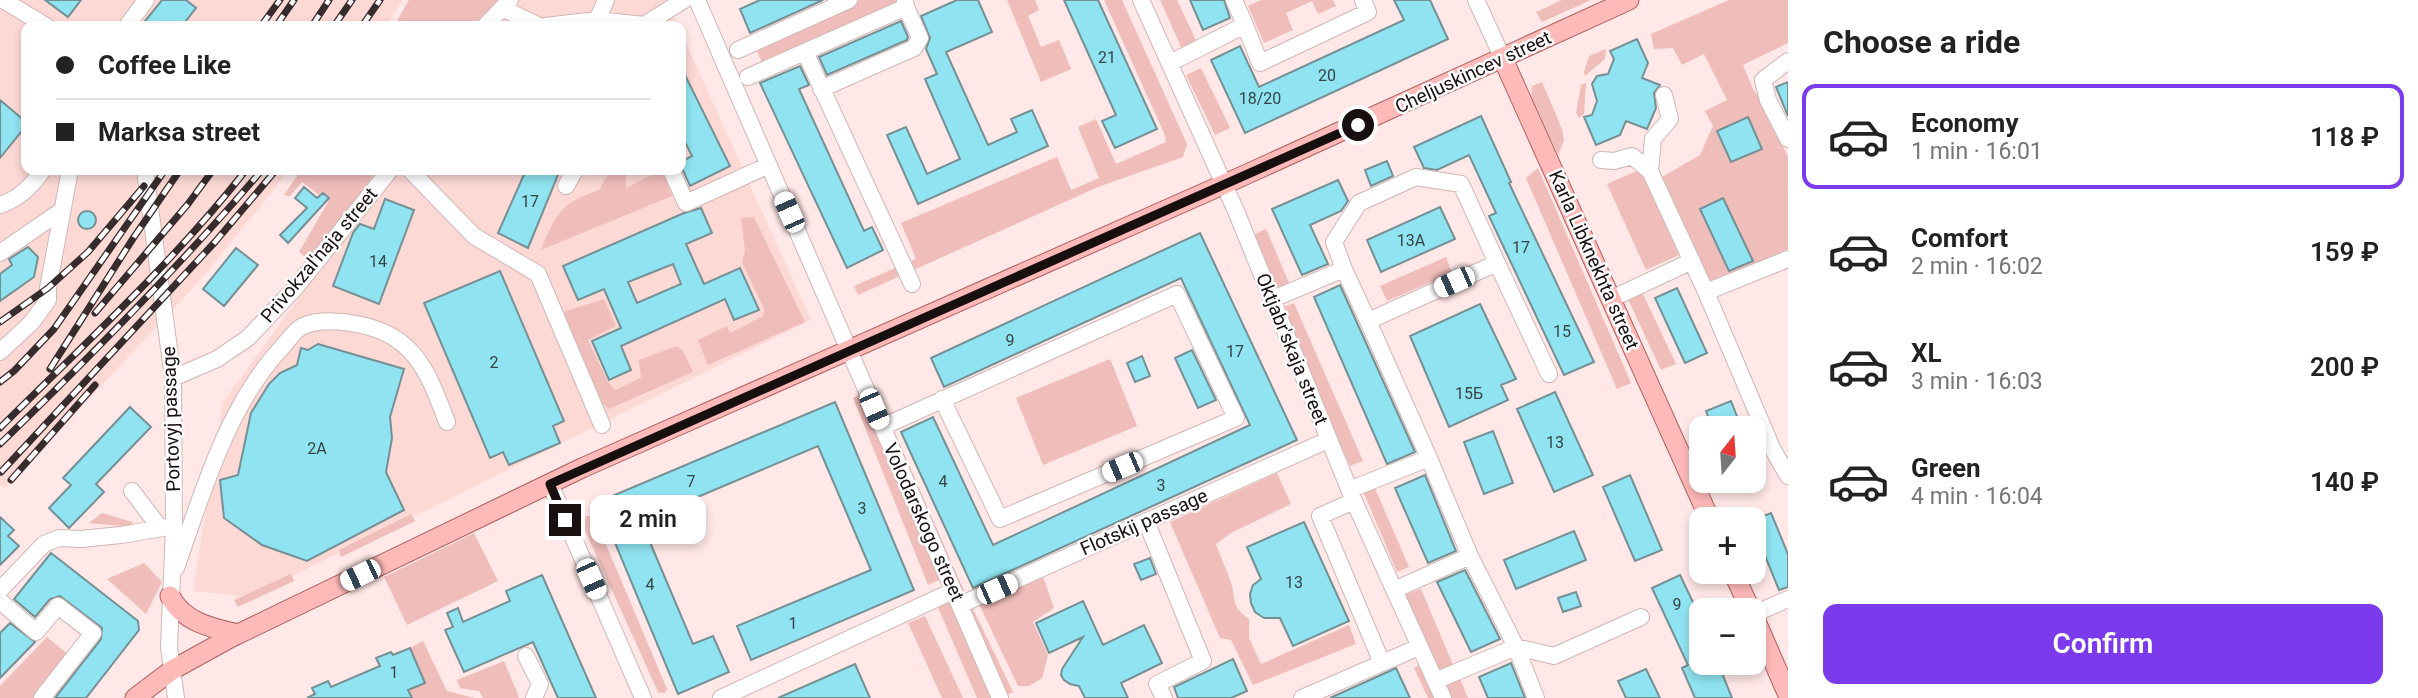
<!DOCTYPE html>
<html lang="en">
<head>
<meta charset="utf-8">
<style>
  body { margin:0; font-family:Roboto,sans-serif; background:#f2f2f2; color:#222; height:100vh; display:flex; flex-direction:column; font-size:26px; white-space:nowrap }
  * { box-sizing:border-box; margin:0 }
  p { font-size:23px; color:#767676 }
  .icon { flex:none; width:38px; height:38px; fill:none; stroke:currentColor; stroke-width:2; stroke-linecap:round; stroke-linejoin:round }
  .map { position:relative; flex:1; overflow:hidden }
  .side { display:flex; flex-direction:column; background:#fff; width:630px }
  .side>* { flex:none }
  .hud { position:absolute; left:21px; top:21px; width:665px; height:154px; border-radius:14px; box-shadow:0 4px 10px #0003; display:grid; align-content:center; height:154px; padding:0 35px; background:#fff }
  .needle { width:46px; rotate:17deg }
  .buttons { position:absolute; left:1689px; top:416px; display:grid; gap:14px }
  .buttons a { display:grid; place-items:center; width:77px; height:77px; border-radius:14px; background:#fff; box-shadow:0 4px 10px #0003; font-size:35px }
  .end { position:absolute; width:32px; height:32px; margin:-16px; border:9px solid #180f0f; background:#fff; box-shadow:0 0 0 4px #fff }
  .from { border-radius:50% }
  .bubble { position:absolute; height:49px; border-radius:14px; background:#fff; box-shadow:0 4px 10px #0003; font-size:23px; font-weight:600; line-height:49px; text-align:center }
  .car { position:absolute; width:21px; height:42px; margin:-21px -10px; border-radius:9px; box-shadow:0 0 5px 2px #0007; background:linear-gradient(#fff 24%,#345 0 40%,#fff 0 76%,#345 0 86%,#fff 0) }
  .hud b { display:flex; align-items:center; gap:24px; height:66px; font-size:26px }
  .hud b+b { border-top:2px solid #e0e0e0 }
  .hud i { width:18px; height:18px; background:#222 }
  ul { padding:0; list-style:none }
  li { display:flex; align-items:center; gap:21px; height:105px; margin:0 14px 10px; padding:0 21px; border:4px solid transparent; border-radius:14px }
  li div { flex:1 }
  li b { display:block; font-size:26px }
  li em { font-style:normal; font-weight:600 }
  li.selected { border-color:#7c3aed }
  li>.icon { width:63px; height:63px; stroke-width:1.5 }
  h2 { padding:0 35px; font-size:32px; line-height:84px }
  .cta { display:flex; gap:14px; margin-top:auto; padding:14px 35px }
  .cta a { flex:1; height:80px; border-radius:14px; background:#7c3aed; color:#fff; font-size:28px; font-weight:600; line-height:80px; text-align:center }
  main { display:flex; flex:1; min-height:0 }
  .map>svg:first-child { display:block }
  .built { fill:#fdd9d6 }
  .green { fill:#efbdba }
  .building { fill:#90e4f1; stroke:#759094; stroke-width:2; fill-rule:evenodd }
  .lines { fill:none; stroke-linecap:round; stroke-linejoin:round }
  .minor-casing { stroke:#d1b6b4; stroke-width:18 }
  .major-casing { stroke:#ae605f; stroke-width:21 }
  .minor { stroke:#fff; stroke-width:16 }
  .major { stroke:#febab9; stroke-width:19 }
  .rail-casing { stroke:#362c2b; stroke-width:7 }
  .rail { stroke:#fcfcfc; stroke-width:4.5; stroke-dasharray:13; stroke-linecap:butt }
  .route { stroke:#180f0f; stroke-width:9 }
  .labels { text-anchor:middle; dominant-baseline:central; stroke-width:5; stroke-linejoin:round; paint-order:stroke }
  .number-label { font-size:16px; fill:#364448 }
  .street-label { font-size:19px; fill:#180f0f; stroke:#fcfcfc }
</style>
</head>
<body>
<main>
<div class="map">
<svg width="1788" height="698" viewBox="0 0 1788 698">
  <rect width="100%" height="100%" fill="#ffe8e7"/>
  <path class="built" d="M0,0H403L386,26H26V170H288L273,191L201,279L5,489L0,484Z
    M516,0H666L678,26H497Z
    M681,32L811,320L250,597L193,591L223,402L392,170H681Z"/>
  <path class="green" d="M409,0H499L472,26H394Z
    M860,0H899L901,3L763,65L756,48Z
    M1007,0H1035L1039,10L1028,16L1041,47L1059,40L1071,69L1041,82Z
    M1104,0H1122L1187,144L1183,157L1098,187L858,295L854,286L916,259L901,223L1057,157L1071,190L1099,178L1078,127L1096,119L1116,164L1166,142L1164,133Z
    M1160,0H1177L1197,42L1182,49Z
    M1261,0H1333L1336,6L1318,14L1312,1L1286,13L1293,30L1264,43L1248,6Z
    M1562,0H1591L1542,22L1536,12Z
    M1729,0H1788V43L1743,65L1753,89L1762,101L1788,157V249L1711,284L1662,177L1700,155L1713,126L1705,111L1727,100L1704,54L1682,65L1673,48L1654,49L1651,34Z
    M1606,49L1605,59L1585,76L1584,72L1589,56Z
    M1201,68L1230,128L1215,135L1186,75Z
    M1542,82L1562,129L1564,140L1558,155L1531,99L1532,86Z
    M1586,83L1584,114L1579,118L1576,113L1581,85Z
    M1538,168L1631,383L1617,389L1526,178Z
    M1641,169L1679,255L1646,270L1607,184Z
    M301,170H377L311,262L299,252L328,202L302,182L290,196L284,195Z
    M610,170H626V188L662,170L672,196L541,250C556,213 561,203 599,190Z
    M754,217L805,322L708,365L698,340L727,326L730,333L763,316L764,309L742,262L745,251L741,218Z
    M1266,229L1290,285L1276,291L1253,235Z
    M1446,257L1452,273L1387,301L1380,286Z
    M1642,292L1676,364L1661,370L1627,297Z
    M604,299L616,326L588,340L608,382L615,390L641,378L639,360L677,346L683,351L693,372L609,409L596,397L563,312Z
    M1294,303L1363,461L1350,466L1281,308Z
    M1110,359L1137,426L1043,465L1016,398Z
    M864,393L941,579L928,585L853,398Z
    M894,431L964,591L957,594L889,433Z
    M1277,473L1291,504L1231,533L1216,544C1220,556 1226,568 1230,580C1237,598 1229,605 1249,619V638L1261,664L1349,625L1356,644L1253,685L1231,640L1220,638L1170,522Z
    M1374,486L1409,567L1397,572L1363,491Z
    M102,513L132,522L133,527L89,523Z
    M411,514L415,521L341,557L339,550Z
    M586,516H594L667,689L665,693L658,692L583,526Z
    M474,533L498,581L407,625L384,577Z
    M144,563L162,582L146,614L107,579Z
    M291,574L294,581L238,607L234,600Z
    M1042,574L1054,608L1033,622L1048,655L1042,678L1029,686H1018L978,602Z
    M1421,589L1454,667L1439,673L1405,595Z
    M950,600L994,698H977L937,605Z
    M972,607L1013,692L1003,697L963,611Z
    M925,616L963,698H942L908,623Z
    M47,637L71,657L38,698H0V686Z
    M423,641L447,691L475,698H412L408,690L425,683L410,648Z
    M504,661L519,697L518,698H483L479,691L460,688L457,680Z
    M1422,664L1437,698H1428L1414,668Z
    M1460,679L1468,698H1451L1446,686Z"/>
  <path class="building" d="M45,0H81L68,17Z
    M162,0H186L196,8L182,26H141Z
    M760,0H823L750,33L740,9Z
    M957,0H978L992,32L946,52L988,145L1017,132L1011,119L1032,110L1048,146L918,204L887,135L906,127L927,174L960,159L925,79L937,74L926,49L930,38L921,16Z
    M1064,0H1098L1157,129L1115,148L1102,121L1116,115Z
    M1190,0H1224L1230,18L1203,30Z
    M1394,0H1430L1448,39L1245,133L1211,60L1240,46L1259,87L1404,20Z
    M901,21L908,37L907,40L827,75L819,57Z
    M1637,39L1648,63L1642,78L1660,85L1654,93L1656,108L1647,129L1626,121L1620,135L1596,145L1584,117L1592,115L1597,101L1592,84L1597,76L1608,74L1614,59L1610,51Z
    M800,66L809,85L799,89L864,231L872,227L883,250L847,268L760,83Z
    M681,67L730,166L690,186L681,166V162L692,156L681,134Z
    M1788,82V116L1776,87Z
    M0,100L26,122V126L0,158Z
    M1481,116L1511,182L1509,183L1594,362L1564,375L1489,216L1496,213L1469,155L1437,170L1424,168L1414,147Z
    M1748,117L1762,149L1731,162L1717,131Z
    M1387,161L1393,176L1371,186L1365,170Z
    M526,170H560L528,248L498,233Z
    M1338,180L1348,201L1341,211L1310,225L1328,264L1302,275L1272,209Z
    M304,187L317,198L323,193L329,198L288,243L280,235L307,208L295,198Z
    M1723,198L1753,261L1729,271L1700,209Z
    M385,199L414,210L379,304L333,286L353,233L360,224L374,229Z
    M1440,207L1455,239L1381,272L1367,240Z
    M701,208L712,233L686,244L704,284L740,268L759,310L734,320L725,299L621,346L631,370L609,380L592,341L621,328L604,289L578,300L563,266L684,213ZM673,264L681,284L637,303L628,282Z
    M78 220a9 9 0 1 1 18 0a9 9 0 1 1-18 0Z
    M1200,233L1297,440L973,588L901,432L933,417L993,545L1250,425L1181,278L944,387L931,358Z
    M28,247L38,257L34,277L0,301V274L12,265L9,259Z
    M236,248L258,265L224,306L203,289Z
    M500,271L564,421L553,426L560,443L509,465L503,452L490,458L424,303Z
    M1340,285L1415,452L1387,464L1314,297Z
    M1677,288L1707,353L1685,363L1655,298Z
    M1480,304L1516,379L1501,385L1508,400L1449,427L1410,336Z
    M318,344L404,369L390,417L392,438L386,472L404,510L307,561L262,545L224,518L220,480L238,475L251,413L269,384L280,373L297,365L301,348L308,350Z
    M1192,350L1216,400L1198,408L1175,358Z
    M1142,356L1150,376L1135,382L1127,363Z
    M1555,392L1593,475L1554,492L1517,409Z
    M1731,401L1742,429H1713L1706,411Z
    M835,402L914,590L751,660L737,626L871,570L818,446L641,521L693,644L713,636L729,672L678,694L598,502Z
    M130,407L151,427L96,484L104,492L69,528L49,508L71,485L63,478Z
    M1493,431L1513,483L1484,494L1464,442Z
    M1425,475L1456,551L1428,563L1395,488Z
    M1630,475L1662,550L1635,561L1603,487Z
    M1771,513L1788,554V587L1779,590L1754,529V520Z
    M0,517L14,530L8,536L19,546L0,565Z
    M1304,522L1349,621L1293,646L1280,618H1264L1255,612L1251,603L1250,594L1253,585L1261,579L1247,547Z
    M1574,531L1586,560L1516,589L1504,560Z
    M51,553L138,621L139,630L86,698H55L101,639L102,628L60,596L50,599L35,617L14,599Z
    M1150,558L1156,574L1141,580L1134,564Z
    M1465,570L1500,639L1471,652L1437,582Z
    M542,575L596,698H558L533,642L464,672L445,630L453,627L447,613L458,608L463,622L510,601L506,591Z
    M1680,575L1701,619V663H1718L1732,698H1695L1682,668L1688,665L1652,588Z
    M1576,592L1581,606L1563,612L1558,598Z
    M1083,601L1103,645L1144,625L1162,663L1121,683L1128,698H1085L1079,686L1070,684L1064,680L1061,675L1062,669L1083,637L1049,653L1036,623Z
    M10,623L35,642L0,678V633Z
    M410,648L425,683L408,690L412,698H307L315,694L312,688L328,681L331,687L380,666L376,658L391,652L393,655Z
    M1233,659L1247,691L1231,698H1178L1174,687Z
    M1511,663L1525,698H1488L1479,677Z
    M855,664L870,698H778Z
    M1396,668L1410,698H1330L1381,675Z
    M1646,669L1660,698H1626L1618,681Z"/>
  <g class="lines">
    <defs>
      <path id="minor" d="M3,0L46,26
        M697,0L1000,698
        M1141,0L1236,211L1354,501L1443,698
        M1476,0L1503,59
        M504,9L539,26
        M597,20L606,0
        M1245,25L1260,63L1368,12L1363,0
        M127,26L146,0
        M485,26L510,0
        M545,26L597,20L644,25L684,0
        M738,50L849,0
        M805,52L912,284
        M1788,61L1763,80L1768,100L1788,139
        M1170,63L1245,25L1234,0
        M748,77L906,7L905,0
        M821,89L914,48L920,38L906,7
        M1601,160L1614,161L1632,156L1650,171L1706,292
        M145,170L173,378L174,526L169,647L176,698
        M410,170L474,236L538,274L602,425
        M671,170L686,203L769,165
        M1650,171L1653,139L1670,119L1664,95
        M566,186L575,170
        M0,205C19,199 32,186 43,170
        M0,253L61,211
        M1788,259L1706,292L1772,448L1788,476
        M1497,263L1549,374
        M1344,269L1368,321
        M1273,299L1344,269L1334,242L1359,203L1416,177L1461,184L1497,263L1368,321L1429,458L1349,490
        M1611,299L1692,261
        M0,352L32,322L48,300V288L70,170
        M173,378L217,359L248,338L296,287L390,170
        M882,427L1177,294L1236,418L1000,519L942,399
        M550,484L643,698
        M132,491L160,528
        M1354,501L1320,516L1382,663
        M1146,521L1203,661L1157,684L1164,698
        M1470,556L1516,647L1536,698
        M176,568C203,492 227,405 284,345C289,339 296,329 303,326C319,319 343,321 361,325C416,336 429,375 447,422
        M0,590L44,544L59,538L81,539L121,535L174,526
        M1394,590L1470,556L1429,458
        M0,601L36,632L58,606L93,633L42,698
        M960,605L1328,440
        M1754,614L1788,599
        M526,656L540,684L534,698
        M1435,681L1516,647L1554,656L1641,617
        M721,698L953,591
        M1302,698L1419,647"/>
      <path id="major" d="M1503,59L1710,520
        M1733,572L1751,611
        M170,596C183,622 211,628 238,634
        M1754,617L1788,695
        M135,698L172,670L230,638L582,468L1245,175L1629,0"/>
    </defs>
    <use href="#minor" class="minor-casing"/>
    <use href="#major" class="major-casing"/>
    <use href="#minor" class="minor"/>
    <use href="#major" class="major"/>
    <defs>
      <path id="rail" d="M261,26L280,0
        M276,26L294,0
        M312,26L329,0
        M334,26L352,0
        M362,26L380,0
        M95,313L188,204L213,170
        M0,322L48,288L88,252L144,186
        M50,369L134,237L180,170
        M0,382L14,371L54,329L165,170
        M0,428C84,344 173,263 246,170
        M0,444C91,356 180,266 262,170
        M1,472L215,242L276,170
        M11,480L95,385"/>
    </defs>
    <use href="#rail" class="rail-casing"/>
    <use href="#rail" class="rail"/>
  </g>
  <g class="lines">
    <path class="route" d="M565,520L550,484L1358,125"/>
  </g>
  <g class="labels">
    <g class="number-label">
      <text x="1107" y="57">21</text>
      <text x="1327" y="75">20</text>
      <text x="1260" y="98">18/20</text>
      <text x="530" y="201">17</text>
      <text x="1411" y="240">13А</text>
      <text x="1521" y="247">17</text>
      <text x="378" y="261">14</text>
      <text x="1562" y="331">15</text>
      <text x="1010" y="340">9</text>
      <text x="1235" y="351">17</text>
      <text x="494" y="362">2</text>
      <text x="1469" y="393">15Б</text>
      <text x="1555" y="442">13</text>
      <text x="317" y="448">2А</text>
      <text x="691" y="481">7</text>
      <text x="943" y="481">4</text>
      <text x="1161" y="485">3</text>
      <text x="862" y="508">3</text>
      <text x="1294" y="582">13</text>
      <text x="650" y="584">4</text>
      <text x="1677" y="604">9</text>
      <text x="793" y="623">1</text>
      <text x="394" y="672">1</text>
    </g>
    <g class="street-label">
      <text transform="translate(1473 72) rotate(-25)">Cheljuskincev street</text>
      <text transform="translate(319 255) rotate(-50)">Privokzal'naja street</text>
      <text transform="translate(1594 260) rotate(66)">Karla Libknekhta street</text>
      <text transform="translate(1292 349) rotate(68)">Oktjabr'skaja street</text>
      <text transform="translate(171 419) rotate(-92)">Portovyj passage</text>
      <text transform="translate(924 522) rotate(66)">Volodarskogo street</text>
      <text transform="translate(1144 522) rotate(-24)">Flotskij passage</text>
    </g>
  </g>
</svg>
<div class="buttons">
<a><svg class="needle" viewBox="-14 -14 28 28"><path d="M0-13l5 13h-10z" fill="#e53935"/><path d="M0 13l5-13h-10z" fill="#767676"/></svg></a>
<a>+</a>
<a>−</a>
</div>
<i class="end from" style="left:1358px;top:125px"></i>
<i class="end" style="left:565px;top:520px"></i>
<div class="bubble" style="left:590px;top:495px;width:116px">2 min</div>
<i class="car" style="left:789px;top:212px;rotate:336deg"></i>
<i class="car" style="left:1454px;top:282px;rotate:246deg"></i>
<i class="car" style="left:874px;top:409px;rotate:157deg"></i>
<i class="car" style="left:1122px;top:467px;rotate:247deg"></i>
<i class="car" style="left:360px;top:575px;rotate:244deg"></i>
<i class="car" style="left:591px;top:579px;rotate:156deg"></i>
<i class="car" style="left:997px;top:589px;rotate:66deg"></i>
<div class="hud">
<b><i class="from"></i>Coffee Like</b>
<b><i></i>Marksa street</b>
</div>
</div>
<section class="side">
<h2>Choose a ride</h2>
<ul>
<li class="selected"><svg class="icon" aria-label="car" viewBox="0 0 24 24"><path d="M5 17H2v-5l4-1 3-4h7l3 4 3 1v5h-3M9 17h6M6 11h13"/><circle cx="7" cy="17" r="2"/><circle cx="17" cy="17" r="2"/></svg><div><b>Economy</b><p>1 min · 16:01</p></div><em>118 ₽</em></li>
<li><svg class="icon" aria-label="car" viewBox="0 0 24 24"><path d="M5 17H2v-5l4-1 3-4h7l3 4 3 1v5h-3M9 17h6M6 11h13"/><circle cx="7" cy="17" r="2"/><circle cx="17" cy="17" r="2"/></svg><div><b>Comfort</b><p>2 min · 16:02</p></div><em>159 ₽</em></li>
<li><svg class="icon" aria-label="car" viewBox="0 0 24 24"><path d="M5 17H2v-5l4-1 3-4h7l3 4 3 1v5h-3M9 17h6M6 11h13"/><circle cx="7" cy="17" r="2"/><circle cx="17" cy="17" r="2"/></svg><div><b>XL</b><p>3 min · 16:03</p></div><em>200 ₽</em></li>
<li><svg class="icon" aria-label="car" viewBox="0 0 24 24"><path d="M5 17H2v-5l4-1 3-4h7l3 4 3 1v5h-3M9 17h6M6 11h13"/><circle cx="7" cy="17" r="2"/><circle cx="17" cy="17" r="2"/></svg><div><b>Green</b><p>4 min · 16:04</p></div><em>140 ₽</em></li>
</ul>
<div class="cta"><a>Confirm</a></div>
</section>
</main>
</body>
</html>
